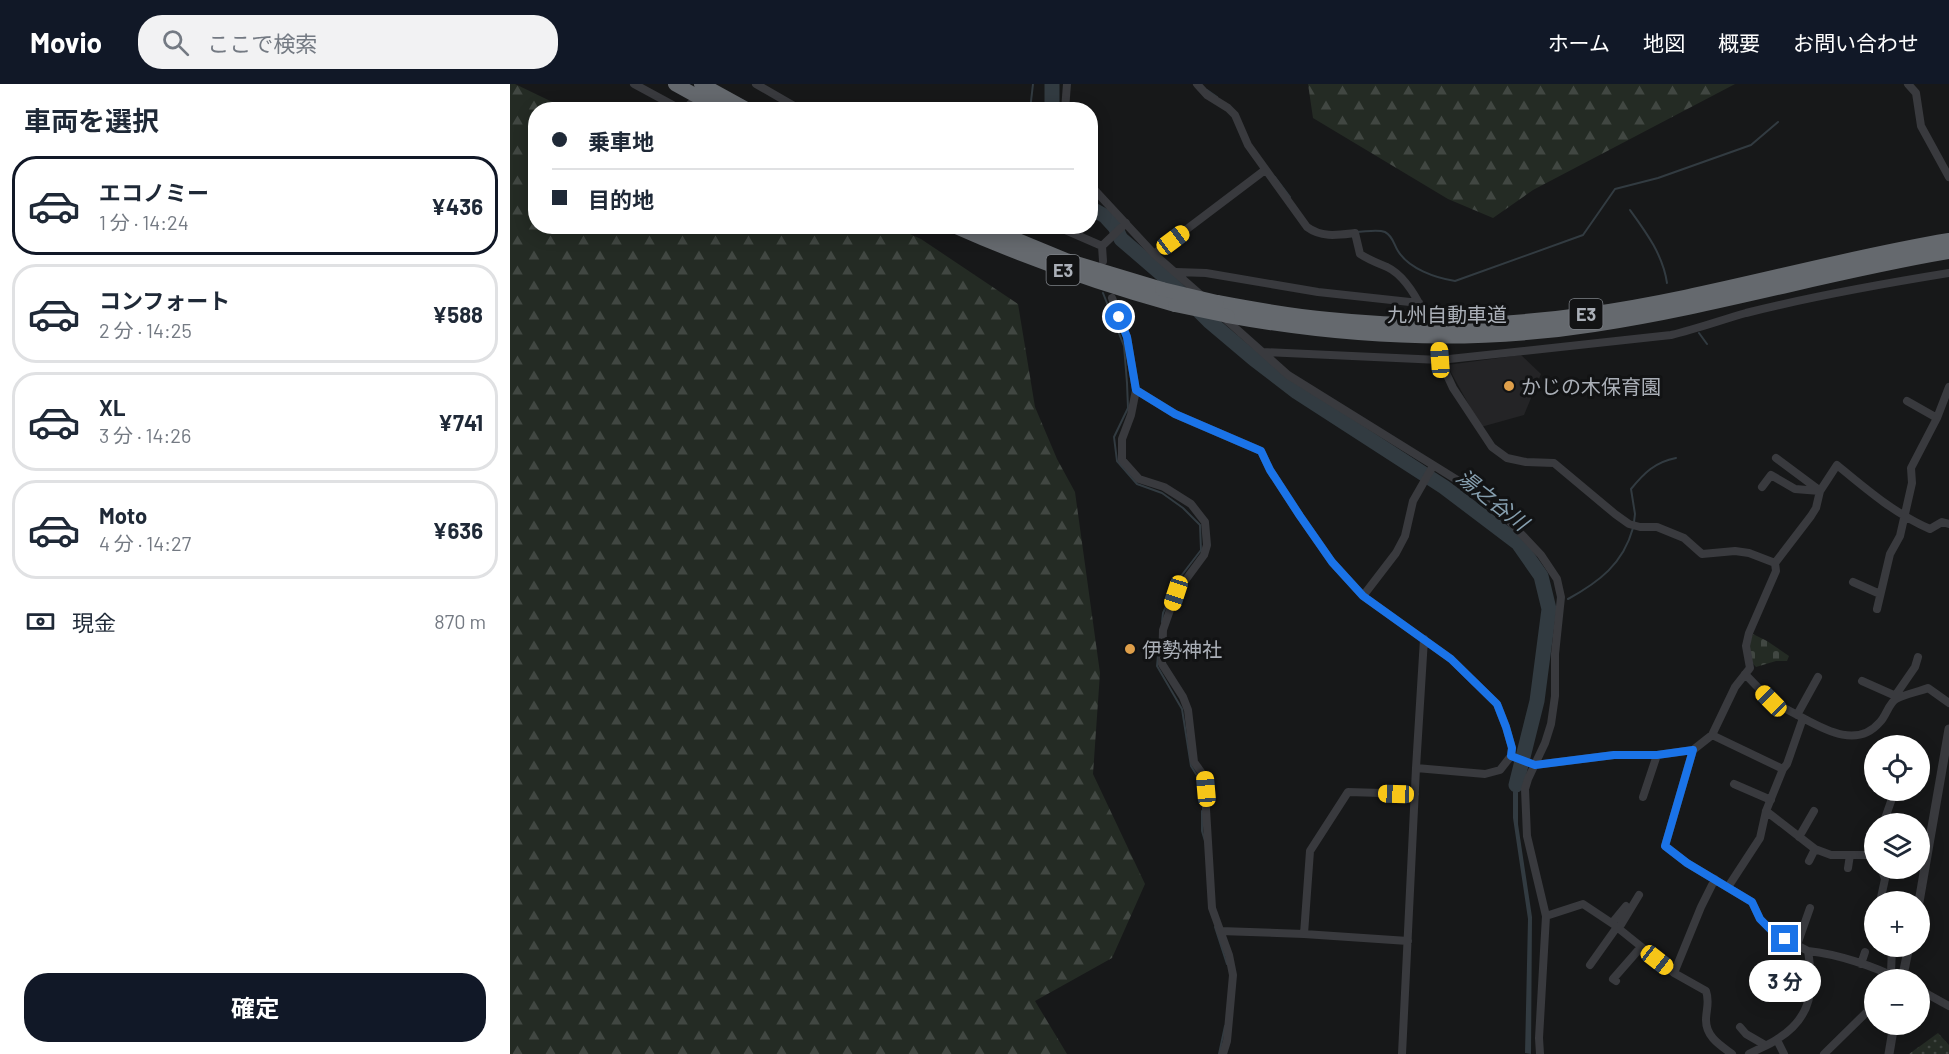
<!DOCTYPE html>
<html lang="ja">
<head>
<meta charset="utf-8">
<style>
  body { margin:0; font-family:Barlow,"Noto Sans JP",sans-serif; background:#f2f2f3; color:#1f2937; height:100vh; display:flex; flex-direction:column; font-size:22px; white-space:nowrap }
  * { box-sizing:border-box; margin:0 }
  p { font-size:20px; color:#747a83 }
  .icon { flex:none; width:33px; height:33px; fill:none; stroke:currentColor; stroke-width:2; stroke-linecap:round; stroke-linejoin:round }
  .map { position:relative; flex:1; overflow:hidden }
  .drawer { display:flex; flex-direction:column; background:#fff; width:510px }
  .drawer>* { flex:none }
  .hud { position:absolute; left:18px; top:18px; width:570px; height:132px; border-radius:24px; box-shadow:0 3px 15px #0003; display:grid; align-content:center; height:132px; padding:0 24px; background:#fff }
  .buttons { position:absolute; left:1354px; top:651px; display:grid; gap:12px }
  .buttons a { display:grid; place-items:center; width:66px; height:66px; border-radius:50%; background:#fff; box-shadow:0 3px 15px #0003; font-size:30px }
  .end { position:absolute; width:27px; height:27px; margin:-14px; border:8px solid #1a73e8; background:#fff; box-shadow:0 0 0 3px #fff }
  .from { border-radius:50% }
  .bubble { position:absolute; height:42px; border-radius:21px; background:#fff; box-shadow:0 3px 15px #0003; font-size:20px; font-weight:700; line-height:42px; text-align:center }
  .car { position:absolute; width:18px; height:36px; margin:-18px -9px; border-radius:8px; box-shadow:0 0 4px 2px #0007; background:linear-gradient(#f5c518 24%,#345 0 40%,#f5c518 0 76%,#345 0 86%,#f5c518 0) }
  .hud b { display:flex; align-items:center; gap:21px; height:57px; font-size:22px }
  .hud b+b { border-top:2px solid #e0e1e3 }
  .hud i { width:15px; height:15px; background:#1f2937 }
  ul { padding:0; list-style:none }
  li { display:flex; align-items:center; gap:18px; height:99px; margin:0 12px 9px; padding:0 12px; border:3px solid #e0e1e3; border-radius:24px }
  li div { flex:1 }
  li b { display:block; font-size:22px }
  li em { font-style:normal; font-weight:700 }
  li.current { border-color:#111827 }
  li>.icon { width:54px; height:54px; stroke-width:1.5 }
  h2 { padding:0 24px; font-size:27px; line-height:72px }
  .pay { display:flex; align-items:center; gap:15px; height:66px; padding:0 24px; font-size:22px }
  .pay p { margin-inline-start:auto }
  .button { display:flex; gap:12px; margin-top:auto; padding:12px 24px }
  .button a { flex:1; height:69px; border-radius:24px; background:#111827; color:#fff; font-size:24px; font-weight:700; line-height:69px; text-align:center }
  header { display:flex; align-items:center; gap:36px; box-sizing:border-box; height:84px; padding:0 30px; background:#111827; color:#fff }
  header strong { font-size:28px }
  nav { display:flex; gap:33px; margin-inline-start:auto; font-size:21px }
  .search { width:420px; height:54px; background:#f2f2f3; display:flex; align-items:center; gap:15px; box-sizing:border-box; padding:0 21px; border-radius:24px; color:#747a83; font-size:22px }
  main { display:flex; flex:1; min-height:0 }
  .map>svg:first-child { display:block }
  .built { fill:#242426 }
  .grass { fill:url(#grass-dots) }
  .forest { fill:url(#forest-firs) }
  .cemetery { fill:url(#cemetery-stones) }
  .water { fill:#323b41 }
  .lines { fill:none; stroke-linecap:round; stroke-linejoin:round }
  .stream { stroke:#323b41; stroke-width:2 }
  .river { stroke:#323b41; stroke-width:15 }
  .minor { stroke:#393a3e; stroke-width:8 }
  .tertiary { stroke:#393a3e; stroke-width:9 }
  .motorway { stroke:#65696e; stroke-width:14 }
  .motorway-bridge { stroke:#65696e; stroke-width:14 }
  .route { stroke:#1a73e8; stroke-width:8 }
  .poi-dot { fill:#df9f4a; stroke:#121314; stroke-width:2 }
  .labels { text-anchor:middle; dominant-baseline:central; stroke-width:6; stroke-linejoin:round; paint-order:stroke }
  .shield { fill:#121314; stroke:#7d8187; stroke-width:1.5 }
  .shield-label { font-size:18px; font-weight:bold; fill:#abb0b8 }
  .street-label { font-size:20px; fill:#abb0b8; stroke:#121314 }
  .poi-label { font-size:20px; fill:#abb0b8; stroke:#121314; text-anchor:start }
  .water-label { font-size:21px; font-style:italic; fill:#869faf; stroke:#121314 }
</style>
</head>
<body>
<header>
<strong>Movio</strong>
<div class="search"><svg class="icon" aria-label="search" viewBox="0 0 24 24"><circle cx="10" cy="10" r="6"/><path d="M15 15l6 6"/></svg>ここで検索</div>
<nav><a>ホーム</a><a>地図</a><a>概要</a><a>お問い合わせ</a></nav>
</header>
<main>
<section class="drawer">
<h2>車両を選択</h2>
<ul>
<li class="current"><svg class="icon" aria-label="car" viewBox="0 0 24 24"><path d="M5 17H2v-5l4-1 3-4h7l3 4 3 1v5h-3M9 17h6M6 11h13"/><circle cx="7" cy="17" r="2"/><circle cx="17" cy="17" r="2"/></svg><div><b>エコノミー</b><p>1 分 · 14:24</p></div><em>¥436</em></li>
<li><svg class="icon" aria-label="car" viewBox="0 0 24 24"><path d="M5 17H2v-5l4-1 3-4h7l3 4 3 1v5h-3M9 17h6M6 11h13"/><circle cx="7" cy="17" r="2"/><circle cx="17" cy="17" r="2"/></svg><div><b>コンフォート</b><p>2 分 · 14:25</p></div><em>¥588</em></li>
<li><svg class="icon" aria-label="car" viewBox="0 0 24 24"><path d="M5 17H2v-5l4-1 3-4h7l3 4 3 1v5h-3M9 17h6M6 11h13"/><circle cx="7" cy="17" r="2"/><circle cx="17" cy="17" r="2"/></svg><div><b>XL</b><p>3 分 · 14:26</p></div><em>¥741</em></li>
<li><svg class="icon" aria-label="car" viewBox="0 0 24 24"><path d="M5 17H2v-5l4-1 3-4h7l3 4 3 1v5h-3M9 17h6M6 11h13"/><circle cx="7" cy="17" r="2"/><circle cx="17" cy="17" r="2"/></svg><div><b>Moto</b><p>4 分 · 14:27</p></div><em>¥636</em></li>
</ul>
<div class="pay"><svg class="icon" aria-label="cash" viewBox="0 0 24 24"><path d="M3 7h18v10H3z"/><circle cx="12" cy="12" r="2"/></svg>現金<p>870 m</p></div>
<div class="button"><a>確定</a></div>
</section>
<div class="map">
<svg width="1439" height="970" viewBox="0 0 1439 970">
  <defs>
    <pattern id="grass-dots" width="8" height="8" patternUnits="userSpaceOnUse" patternTransform="scale(1.5)"><rect width="8" height="8" fill="#242b24"/><path d="M2 2h.1M6 6h.1" fill="none" stroke="#414742" stroke-width="1.8" stroke-linecap="round"/></pattern>
    <pattern id="forest-firs" width="22" height="20" patternUnits="userSpaceOnUse" patternTransform="scale(1.5)"><rect width="22" height="20" fill="#242b24"/><path d="M5 1l3.5 6h-7zM16 11l3.5 6h-7z" fill="#414742"/></pattern>
    <pattern id="cemetery-stones" width="16" height="16" patternUnits="userSpaceOnUse" patternTransform="scale(1.5)"><rect width="16" height="16" fill="#242b24"/><path d="M2 7V4a2 2 0 0 1 4 0v3zM10 15v-3a2 2 0 0 1 4 0v3z" fill="#414742"/></pattern>
  </defs>
  <rect width="100%" height="100%" fill="#171819"/>
  <path class="built" d="M1011,271L1031,290L1014,331L971,343L937,281Z"/>
  <path class="grass" d="M1428,949L1439,961V970H1399Z"/>
  <path class="forest" d="M0,0H5L57,25L26,26V142L384,143L411,155L508,220L525,323L547,375L565,408L590,589L583,690L635,800L602,874L525,917L557,970H0Z
    M798,0H1225L1023,106L983,134L938,115L803,34Z"/>
  <path class="cemetery" d="M1243,550L1257,557L1279,572L1277,577H1266L1246,583C1238,575 1238,560 1243,550Z"/>
  <path class="water" d="M1009,682L1014,683L1008,705V740L1022,833L1021,970L1015,969L1018,835L1003,734V702Z"/>
  <g class="lines">
    <path class="stream" d="M697,6L707,13
      M520,26L523,0
      M765,93L780,113
      M1120,126C1136,148 1153,171 1157,199
      M846,148C855,148 867,145 875,148C883,152 884,161 888,167C899,185 926,194 945,197L1073,151L1105,105L1148,94L1241,61L1268,38
      M593,209L614,262L617,299L618,324L604,353L607,377L627,400L652,409L673,424L690,441L691,466L668,496L653,529L652,538
      M1189,249L1197,260
      M1124,438L1125,430L1121,405C1134,389 1145,378 1166,374
      M1058,515C1089,498 1113,480 1123,444
      M1039,525L1045,523
      M649,561L647,582L672,625L681,682L691,698
      M692,727V747L695,757
      M705,843L717,880
      M709,970L715,942"/>
    <path class="river" d="M542,26V0
      M580,124L595,132L605,143L611,155L654,192L699,237L744,275L787,308L934,403L1008,459L1031,492L1039,525L1027,617L1006,701"/>
    <path class="minor" d="M124,0L172,26
      M246,0L291,26
      M687,0L697,11L718,24L725,31L738,61L797,143C812,154 828,151 845,149L850,170C859,176 867,179 877,183C894,191 906,212 914,229
      M1398,0L1406,9L1411,42L1439,93
      M175,26L180,20
      M555,26L557,0
      M580,101L644,170L692,212
      M546,142L592,162
      M592,162L616,139
      M592,162L593,177
      M644,170L755,86
      M666,188L696,189L808,208L909,219
      M602,214L617,253L626,306L621,331L612,355V376L629,395L654,403L681,420L695,438L697,461L694,471L666,509L653,546L652,580L673,613L678,626L684,678L694,692L702,824L719,871L723,891L717,957L713,970
      M713,233L778,291L952,399L1000,438L1031,471L1047,495L1051,513L1045,570V612L1041,640L1035,659L1018,695L1015,705L1017,752L1036,832L1029,954L1030,970
      M929,262L930,276L943,304L982,363L997,374L1016,378L1044,379L1105,430L1119,440L1130,443H1147L1174,454L1192,470L1225,467L1239,469L1265,479
      M753,268L930,276L1161,251C1187,245 1211,236 1236,229C1303,212 1371,200 1439,189
      M626,306L665,330L751,367L760,386L790,432L822,478L853,512L941,575L987,620L996,643L1002,664L1001,672L990,686L975,690L906,684
      M1397,317L1427,334
      M1266,374L1309,406
      M1252,403L1261,391L1285,405L1310,407
      M1343,498L1370,510
      M853,512L886,469L895,452L903,417L923,382
      M1367,525L1380,470L1390,452L1402,399L1401,384L1427,334L1439,303
      M1235,590L1261,617L1293,634
      M1352,597L1388,613
      M1385,612L1405,583L1408,573
      M1287,631L1308,593
      M1202,651L1273,685
      M1183,666L1155,762L1177,779L1242,818L1250,835L1264,849L1298,867C1304,904 1303,932 1269,954C1260,961 1249,964 1239,970
      M1001,672L1025,681L1104,671H1147L1183,666L1202,651L1225,603L1240,584L1236,562L1239,549L1266,487L1265,479L1301,432L1306,424L1310,407L1327,381C1356,405 1385,430 1420,445L1432,438L1439,440
      M1224,700L1261,716
      M1362,700L1365,702
      M1133,713L1147,671
      M1256,727L1305,765L1321,771H1362L1365,775
      M1373,740L1385,706
      M1289,753L1304,727
      M1362,771L1361,760L1365,749
      M1299,777L1305,765
      M1338,784L1340,771
      M1218,803L1250,754L1256,727L1273,685L1277,680L1293,634C1317,647 1348,664 1370,638C1376,632 1379,619 1386,615C1395,610 1408,608 1418,604L1439,619
      M1370,818L1375,795L1371,784
      M1036,832L1073,820L1103,840L1164,889L1196,907C1200,918 1196,926 1196,936C1196,953 1210,961 1222,970
      M1102,839L1116,822
      M1109,844L1129,811
      M710,847L794,850L898,857
      M794,850L800,767L838,708L905,710
      M1287,861L1300,824
      M1298,867C1327,870 1364,882 1391,896
      M1351,880L1355,868
      M1080,881L1107,843
      M1164,889L1191,823L1205,795
      M1381,890L1382,862
      M1106,897L1103,895L1131,863
      M1410,906L1439,922
      M1230,943L1236,950L1255,961
      M1267,956L1274,970
      M892,970L906,684L914,555
      M1314,970L1365,920"/>
    <path class="tertiary" d="M1409,818L1439,645
      M1392,896L1399,862
      M1379,970L1384,940"/>
    <path class="motorway" d="M165,0L212,26
      M191,0L238,26
      M444,142C516,174 589,200 665,221
      M474,142L556,176L652,205
      M707,218C744,225 782,232 819,235C905,244 993,242 1078,230C1200,213 1318,176 1439,156
      M718,232C838,254 963,260 1084,241C1204,223 1320,188 1439,168"/>
    <path class="motorway-bridge" d="M652,205L707,218
      M665,221L718,232"/>
  </g>
  <g class="lines">
    <path class="route" d="M609,233L617,253L626,306L665,330L751,367L760,386L790,432L822,478L853,512L941,575L987,620L996,643L1002,664L1001,672L1025,681L1104,671H1147L1183,666L1155,762L1177,779L1242,818L1250,835L1264,849L1275,855"/>
  </g>
  <g class="poi-dot">
    <circle cx="999" cy="302" r="6"/>
    <circle cx="620" cy="565" r="6"/>
  </g>
  <g class="labels">
    <g class="shield">
      <rect x="536.5" y="171" width="33" height="30" rx="4.5"/>
      <rect x="1059.5" y="215" width="33" height="30" rx="4.5"/>
    </g>
    <g class="shield-label">
      <text x="553" y="186">E3</text>
      <text x="1076" y="230">E3</text>
    </g>
    <g class="street-label">
      <text x="937" y="230">九州自動車道</text>
    </g>
    <g class="poi-label">
      <text x="1011" y="302">かじの木保育園</text>
      <text x="632" y="565">伊勢神社</text>
    </g>
    <g class="water-label">
      <text transform="translate(983 415) rotate(38)">湯之谷川</text>
    </g>
  </g>
</svg>
<div class="buttons">
<a><svg class="icon" aria-label="locate" viewBox="0 0 24 24"><circle cx="12" cy="12" r="6"/><path d="M12 2v4M12 18v4M2 12h4M18 12h4"/></svg></a>
<a><svg class="icon" aria-label="layers" viewBox="0 0 24 24"><path d="M12 4l9 5-9 5-9-5zM3 14l9 5 9-5"/></svg></a>
<a>+</a>
<a>−</a>
</div>
<i class="end from" style="left:609px;top:233px"></i>
<i class="end" style="left:1275px;top:855px"></i>
<div class="bubble" style="left:1239px;top:876px;width:72px">3 分</div>
<i class="car" style="left:663px;top:156px;rotate:53deg"></i>
<i class="car" style="left:930px;top:276px;rotate:356deg"></i>
<i class="car" style="left:666px;top:509px;rotate:198deg"></i>
<i class="car" style="left:1261px;top:617px;rotate:315deg"></i>
<i class="car" style="left:696px;top:705px;rotate:355deg"></i>
<i class="car" style="left:886px;top:710px;rotate:272deg"></i>
<i class="car" style="left:1147px;top:876px;rotate:128deg"></i>
<div class="hud">
<b><i class="from"></i>乗車地</b>
<b><i></i>目的地</b>
</div>
</div>
</main>
</body>
</html>
